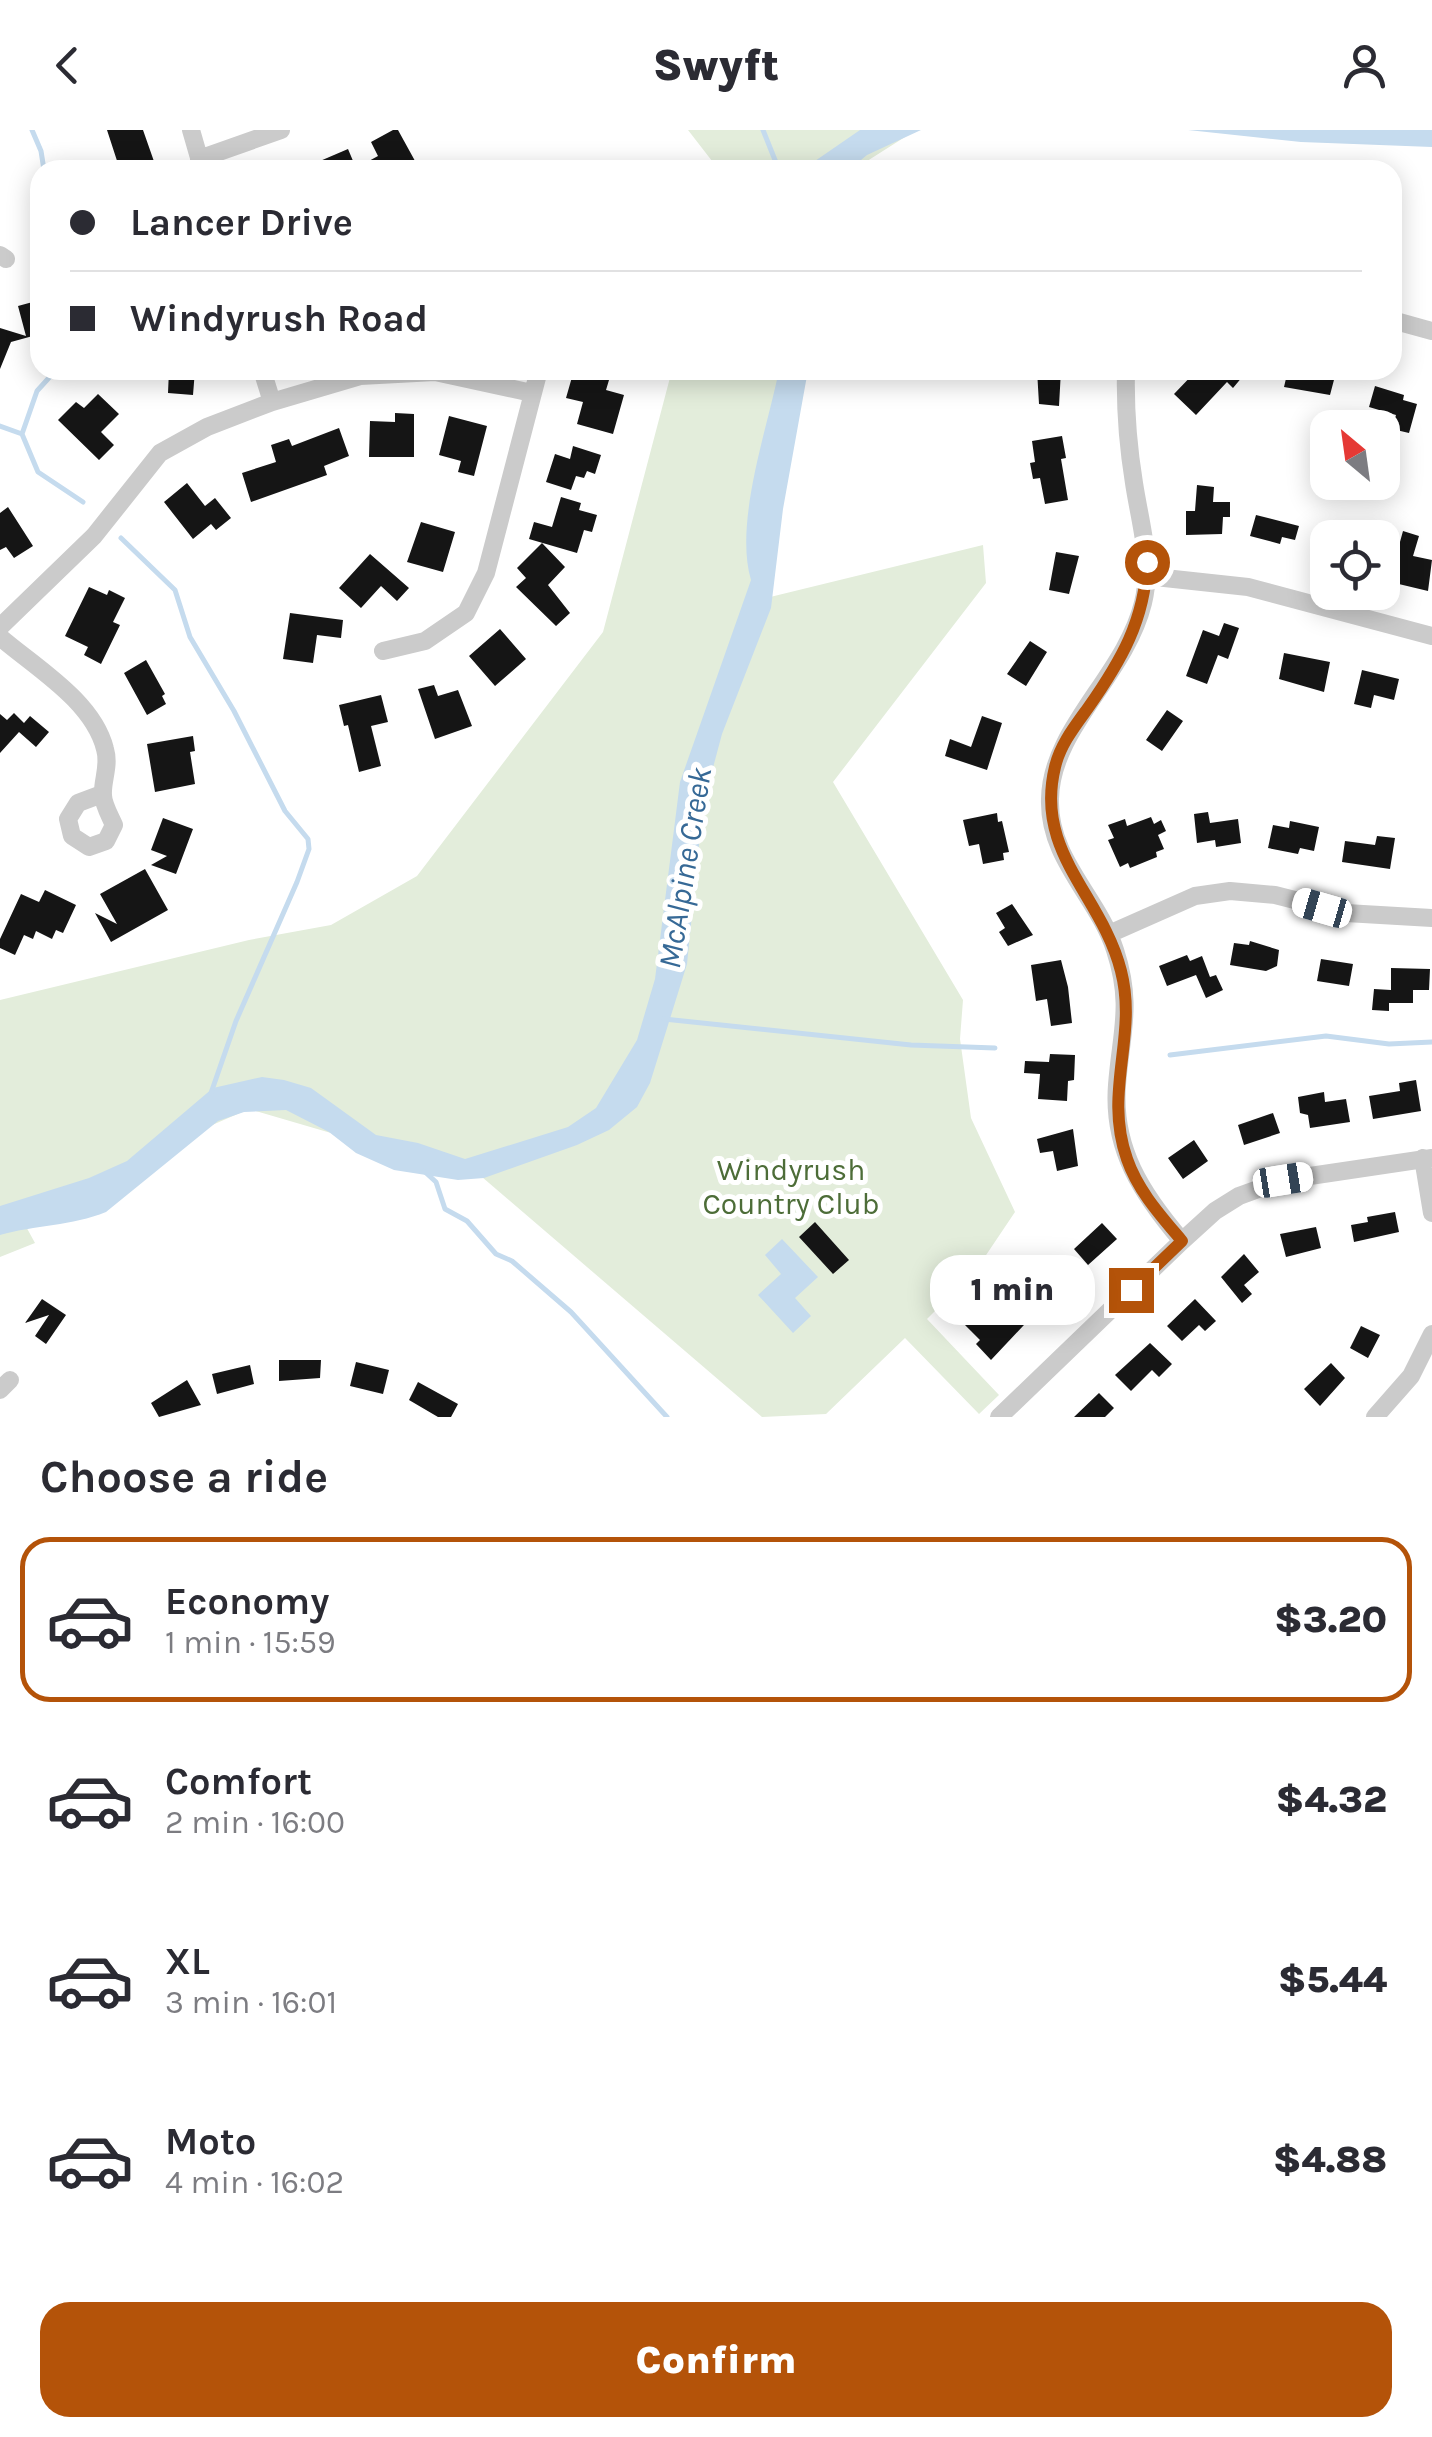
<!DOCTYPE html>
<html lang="en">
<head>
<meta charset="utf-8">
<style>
  body { margin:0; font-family:Karla,sans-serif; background:#f7f7f7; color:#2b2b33; height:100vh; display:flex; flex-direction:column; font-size:38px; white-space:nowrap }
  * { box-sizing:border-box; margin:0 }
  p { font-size:32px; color:#7c7c81 }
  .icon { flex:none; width:55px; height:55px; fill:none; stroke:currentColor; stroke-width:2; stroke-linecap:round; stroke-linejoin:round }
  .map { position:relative; height:1287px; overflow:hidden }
  .panel { display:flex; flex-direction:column; background:#fff; flex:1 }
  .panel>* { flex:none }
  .guide { position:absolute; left:30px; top:30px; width:1372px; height:220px; border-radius:30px; box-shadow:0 5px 25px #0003; display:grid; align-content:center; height:220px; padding:0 40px; background:#fff }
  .needle { width:65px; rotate:331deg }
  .controls { position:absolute; left:1310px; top:280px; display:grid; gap:20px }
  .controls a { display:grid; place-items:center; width:90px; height:90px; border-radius:20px; background:#fff; box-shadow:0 5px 25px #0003; font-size:50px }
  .end { position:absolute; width:45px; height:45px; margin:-22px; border:12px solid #b45309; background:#fff; box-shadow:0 0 0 5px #fff }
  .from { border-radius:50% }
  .bubble { position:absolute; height:70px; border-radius:30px; background:#fff; box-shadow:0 5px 25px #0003; font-size:32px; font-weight:800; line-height:70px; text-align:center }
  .car { position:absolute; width:30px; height:60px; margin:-30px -15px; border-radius:12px; box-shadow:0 0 8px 2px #0007; background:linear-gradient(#fff 24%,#345 0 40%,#fff 0 76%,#345 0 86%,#fff 0) }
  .guide b { display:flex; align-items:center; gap:35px; height:95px; font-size:38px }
  .guide b+b { border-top:2px solid #e1e1e2 }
  .guide i { width:25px; height:25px; background:#2b2b33 }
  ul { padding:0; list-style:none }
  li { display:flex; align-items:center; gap:30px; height:165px; margin:0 20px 15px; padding:0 20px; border:5px solid transparent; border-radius:30px }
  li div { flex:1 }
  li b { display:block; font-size:38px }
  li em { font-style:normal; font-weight:800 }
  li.on { border-color:#b45309 }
  li>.icon { width:90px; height:90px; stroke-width:1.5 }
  h2 { padding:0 40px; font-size:45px; line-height:120px }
  .action { display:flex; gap:20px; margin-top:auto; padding:20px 40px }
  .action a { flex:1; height:115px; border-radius:30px; background:#b45309; color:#fff; font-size:40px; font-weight:800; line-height:115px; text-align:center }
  header { display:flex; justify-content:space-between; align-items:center; height:130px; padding:0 40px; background:#fff; font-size:45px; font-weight:800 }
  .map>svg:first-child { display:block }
  .green { fill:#e3eddb }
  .water { fill:#c5dbee }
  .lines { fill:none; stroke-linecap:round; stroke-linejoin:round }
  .stream { stroke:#c5dbee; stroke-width:5 }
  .building { fill:#151515 }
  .minor { stroke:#cbcbcb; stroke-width:18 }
  .route { stroke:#b45309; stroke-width:12 }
  .labels { text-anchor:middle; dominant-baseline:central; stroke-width:10; stroke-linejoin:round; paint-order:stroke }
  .park-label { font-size:30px; fill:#4d6d38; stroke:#fff }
  .water-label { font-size:32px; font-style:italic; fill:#366996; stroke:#fff }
</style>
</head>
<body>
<header><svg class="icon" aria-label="back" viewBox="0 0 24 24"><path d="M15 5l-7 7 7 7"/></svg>Swyft<svg class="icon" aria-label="person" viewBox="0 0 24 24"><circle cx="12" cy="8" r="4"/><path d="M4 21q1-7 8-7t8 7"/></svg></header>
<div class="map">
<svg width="1432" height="1287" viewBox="0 0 1432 1287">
  <rect width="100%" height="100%" fill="#fff"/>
  <path class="green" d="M688,0H916L853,40H719Z
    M672,240H795L762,469L983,415L986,453L833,652L963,870L960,909L971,988L1015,1082L976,1140L927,1189L999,1265L979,1284L905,1208L826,1284L762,1287L468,1035L430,1032L249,979L17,1080L35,1113L0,1127V870L249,810L331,795L417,746L603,502Z"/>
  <path class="water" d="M860,0H921L867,25L849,40H810L815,31Z
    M1188,0H1432V17L1301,12Z
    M779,240H808L783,379L771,478L722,604L703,675L687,834L650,953L637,977L609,1000L577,1015L484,1048L458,1050L394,1040L356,1023L329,1002L286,980L244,982L218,991L106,1082C72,1096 35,1095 0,1105V1076L89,1048L127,1031L213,958L262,947L284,950L311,958L376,1005L418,1013L465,1029L568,997L596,978L637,910L655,849L680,652L751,450C734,393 767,300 779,240Z
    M782,1109L818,1147L795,1168L811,1186L793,1203L758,1165L781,1144L765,1125Z"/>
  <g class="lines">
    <path class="stream" d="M32,0L41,21L44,40
      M763,0L779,40
      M56,240L37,261L22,304L38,342L83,372
      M0,296L22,304
      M121,408L175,460L190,507L234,581L285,681L308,709L309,719L297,752L236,891L211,963
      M664,889L911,915L995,918
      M1170,925L1326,906L1389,914L1432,912
      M424,1041L436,1052L445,1079L467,1091L496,1124L512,1131L571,1182L667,1287"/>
  </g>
  <path class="building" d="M107,0H143L157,40H120Z
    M393,0H398L420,40H299L348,19L356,38L378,26L371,12Z
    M40,170V204L11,212L0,239V198L26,206L18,176Z
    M169,240H195L193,265L168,263Z
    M574,240H612L606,260L624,265L613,304L577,294L583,272L566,268Z
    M1037,240H1061L1059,276L1039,274Z
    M1197,240H1248L1233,258L1227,252L1196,285L1174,264Z
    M1288,240H1309L1335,246L1330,265L1284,257Z
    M1375,256L1404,265L1403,270L1417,274L1409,303L1392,299L1396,285L1369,277Z
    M98,264L119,284L101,302L114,315L99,330L58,290L76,272L84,278Z
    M395,283L414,284V327H369L370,291L395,292Z
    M449,286L487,296L474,346L458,342L461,331L439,325Z
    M339,298L349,326L324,336L327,345L251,372L242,343L276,332L271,315L289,309L292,316Z
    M1062,306L1066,328L1061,329L1068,370L1045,374L1040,348L1033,349L1030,333L1035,332L1032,311Z
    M573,316L601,325L595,344L587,341L584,348L576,346L571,360L546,352L555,324L570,329Z
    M187,353L205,376L215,368L231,388L216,400L211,394L193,409L164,372Z
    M1197,355L1214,357L1213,372H1230V387H1223L1222,404L1186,405V381H1195Z
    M561,367L581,373L579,380L597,385L592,402L584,400L577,423L529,409L534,392L552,397Z
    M8,377L33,416L14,428L6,417L0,420V383Z
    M1256,385L1299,396L1295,410L1282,407L1280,414L1250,406Z
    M421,392L455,402L443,442L407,432Z
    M1403,401L1419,406L1413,426L1432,430L1428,461L1382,450L1385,428L1395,430Z
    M542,413L565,437L548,455L570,483L556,496L516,457L526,448L517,438Z
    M1056,422L1079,426L1069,464L1049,460Z
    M370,424L409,458L397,471L381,456L361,478L339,458Z
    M89,457L107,465L109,460L125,468L113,492L120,495L101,534L84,525L88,517L65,506Z
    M290,483L343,490L341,508L317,505L313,533L283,529Z
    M1224,493L1239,498L1228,529L1218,525L1207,554L1186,546L1203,500L1219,506Z
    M500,499L526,529L495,556L469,526Z
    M1030,511L1047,522L1026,556L1007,544Z
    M1284,523L1330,532L1324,562L1279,549Z
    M146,530L165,564L162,566L166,574L147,585L124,543Z
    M1362,540L1399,549L1394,570L1374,565L1371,578L1354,574Z
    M434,555L438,566L458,560L472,596L435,609L418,559Z
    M381,565L388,592L371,596L381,636L359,642L348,595L344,596L339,575Z
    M1167,580L1183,591L1162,621L1146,610Z
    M14,583L24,593L30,586L49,602L36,617L19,602L0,623V584L7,590Z
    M982,586L1002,593L987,640L945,626L950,609L971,617Z
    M193,606L195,621L190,622L195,654L155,662L147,614Z
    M1208,682L1210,693L1238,689L1241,713L1216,717L1215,710L1197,713L1194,684Z
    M997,683L998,692L1002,691L1009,722L1003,723L1004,730L983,734L979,714L969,716L963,690Z
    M1151,687L1154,694L1161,690L1166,701L1158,705L1164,719L1156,722L1157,727L1130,738L1128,733L1120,737L1108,710L1114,708L1108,695L1125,689L1127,696Z
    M163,688L193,699L176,744L151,735L167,726L151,720Z
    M1290,691L1319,697L1314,721L1300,718L1298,724L1268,718L1273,695L1289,698Z
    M1377,706L1395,708L1390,739L1342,732L1345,711L1375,715Z
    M145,739L168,780L111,812L95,783L117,794L100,764Z
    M45,760L76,775L63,803L56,800L52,809L36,801L33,809L24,805L15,825L0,818V809L21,764L39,772Z
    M1012,774L1033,805L1008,816L999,802L1005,798L996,783Z
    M1250,811L1279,820L1277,836L1266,841L1230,835L1234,813L1249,815Z
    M1187,825L1190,831L1202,826L1210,847L1216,845L1223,860L1206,868L1196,845L1167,856L1159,836Z
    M1321,829L1353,834L1349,856L1317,851Z
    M1061,830L1068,857L1072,893L1051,896L1047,869L1036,871L1031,835Z
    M1391,838L1430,839L1429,860H1413V873H1389V881L1372,880L1374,859L1391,860Z
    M1050,924L1075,925L1074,950L1068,951L1067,971L1038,969L1040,944L1024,943L1025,931L1049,932Z
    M1416,950L1421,981L1373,989L1369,966L1400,961L1399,953Z
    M1324,962L1325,972L1346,969L1350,992L1310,998L1308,985L1300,983L1298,967Z
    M1273,983L1280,1003L1244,1015L1238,995Z
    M1073,999L1078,1036L1057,1041L1053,1021L1040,1023L1037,1009Z
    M1194,1010L1208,1031L1183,1049L1168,1028Z
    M1395,1082L1399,1102L1354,1112L1351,1095L1368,1092L1367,1087Z
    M815,1092L849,1130L833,1144L799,1107Z
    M1102,1093L1117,1109L1088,1135L1074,1119Z
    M1316,1097L1321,1118L1286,1127L1280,1104Z
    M1244,1124L1259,1142L1244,1155L1252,1164L1242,1173L1221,1147Z
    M1049,1140L1064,1155L1059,1161L1062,1164L1042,1184L1038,1180L991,1230L976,1214L980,1210L965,1195L981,1179L997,1194Z
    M42,1169L66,1185L46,1214L35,1206L49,1185L25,1193Z
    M1195,1169L1216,1191L1205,1201L1199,1195L1182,1211L1167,1196Z
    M1361,1196L1380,1205L1368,1228L1350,1218Z
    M1150,1213L1172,1234L1159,1247L1152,1240L1131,1261L1115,1245Z
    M279,1230H321L320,1248L279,1251Z
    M356,1232L389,1240L383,1264L350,1256Z
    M1331,1233L1345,1248L1320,1276L1304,1259Z
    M250,1235L254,1254L217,1264L212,1244Z
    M187,1250L201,1275L159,1287L151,1273Z
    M418,1252L458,1274L451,1287H438L409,1270Z
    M1099,1263L1114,1278L1105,1287H1074Z"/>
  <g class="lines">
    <path class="minor" d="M191,0L202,38
      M199,29L281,0
      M0,125L6,129
      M1392,190L1432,201
      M262,240L272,272
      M1126,240C1125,278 1128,316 1134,353C1140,393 1153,433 1143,473C1125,546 1051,598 1050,669C1048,729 1098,767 1115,820C1133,875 1121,902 1117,955C1112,1019 1142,1064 1182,1111
      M1146,446L1248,457L1432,506
      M0,497L94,406L160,323L207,297L272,272L360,246L435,242L532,263
      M0,507C36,538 93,571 105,619C110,636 102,650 103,665C103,674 110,686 114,695L106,711L89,717L72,706L68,689L78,673L102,664
      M383,521L425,511L466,483L486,443L539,240
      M1109,804L1195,766L1230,761L1275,765L1346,783L1432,788
      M1423,1028L1432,1083
      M0,1260L10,1250
      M999,1287L1182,1111L1215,1081L1239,1066L1283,1050L1432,1028
      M1375,1287L1411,1246L1432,1204"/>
  </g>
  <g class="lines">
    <path class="route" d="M1131,1160L1182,1111C1161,1086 1138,1061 1127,1029C1103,961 1138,907 1121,841C1102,765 1034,723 1055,637C1060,615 1075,596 1088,578C1121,531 1145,490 1147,432"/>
  </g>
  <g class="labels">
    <g class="park-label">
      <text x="791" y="1040">Windyrush<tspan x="791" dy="34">Country Club</tspan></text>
    </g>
    <g class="water-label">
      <text transform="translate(685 738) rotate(-81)">McAlpine Creek</text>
    </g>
  </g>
</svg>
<div class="controls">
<a><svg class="needle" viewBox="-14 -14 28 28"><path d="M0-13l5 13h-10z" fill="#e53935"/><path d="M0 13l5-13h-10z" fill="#7c7c81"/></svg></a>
<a><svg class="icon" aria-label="locate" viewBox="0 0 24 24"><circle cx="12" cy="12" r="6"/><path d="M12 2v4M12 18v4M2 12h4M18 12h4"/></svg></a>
</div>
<i class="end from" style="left:1147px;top:432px"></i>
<i class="end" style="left:1131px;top:1160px"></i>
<div class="bubble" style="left:930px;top:1125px;width:165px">1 min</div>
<i class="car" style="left:1322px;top:778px;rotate:286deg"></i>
<i class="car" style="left:1283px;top:1050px;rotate:81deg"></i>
<div class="guide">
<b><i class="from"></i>Lancer Drive</b>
<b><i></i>Windyrush Road</b>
</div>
</div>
<section class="panel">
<h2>Choose a ride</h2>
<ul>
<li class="on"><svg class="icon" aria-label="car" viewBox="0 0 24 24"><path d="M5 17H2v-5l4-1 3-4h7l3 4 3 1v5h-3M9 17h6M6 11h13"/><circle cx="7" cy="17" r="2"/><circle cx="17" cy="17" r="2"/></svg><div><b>Economy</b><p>1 min · 15:59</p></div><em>$3.20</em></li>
<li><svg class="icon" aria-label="car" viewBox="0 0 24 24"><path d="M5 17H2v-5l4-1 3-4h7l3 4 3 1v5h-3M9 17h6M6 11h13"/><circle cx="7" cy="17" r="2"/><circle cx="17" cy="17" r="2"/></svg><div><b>Comfort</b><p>2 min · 16:00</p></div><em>$4.32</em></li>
<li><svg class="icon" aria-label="car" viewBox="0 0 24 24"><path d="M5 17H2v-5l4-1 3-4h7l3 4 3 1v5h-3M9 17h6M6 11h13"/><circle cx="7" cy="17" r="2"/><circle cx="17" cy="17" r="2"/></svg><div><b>XL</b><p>3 min · 16:01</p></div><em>$5.44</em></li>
<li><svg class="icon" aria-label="car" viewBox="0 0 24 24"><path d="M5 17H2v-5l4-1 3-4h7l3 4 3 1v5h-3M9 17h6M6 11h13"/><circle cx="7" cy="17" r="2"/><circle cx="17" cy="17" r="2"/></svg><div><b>Moto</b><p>4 min · 16:02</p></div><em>$4.88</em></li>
</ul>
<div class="action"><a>Confirm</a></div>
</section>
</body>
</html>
